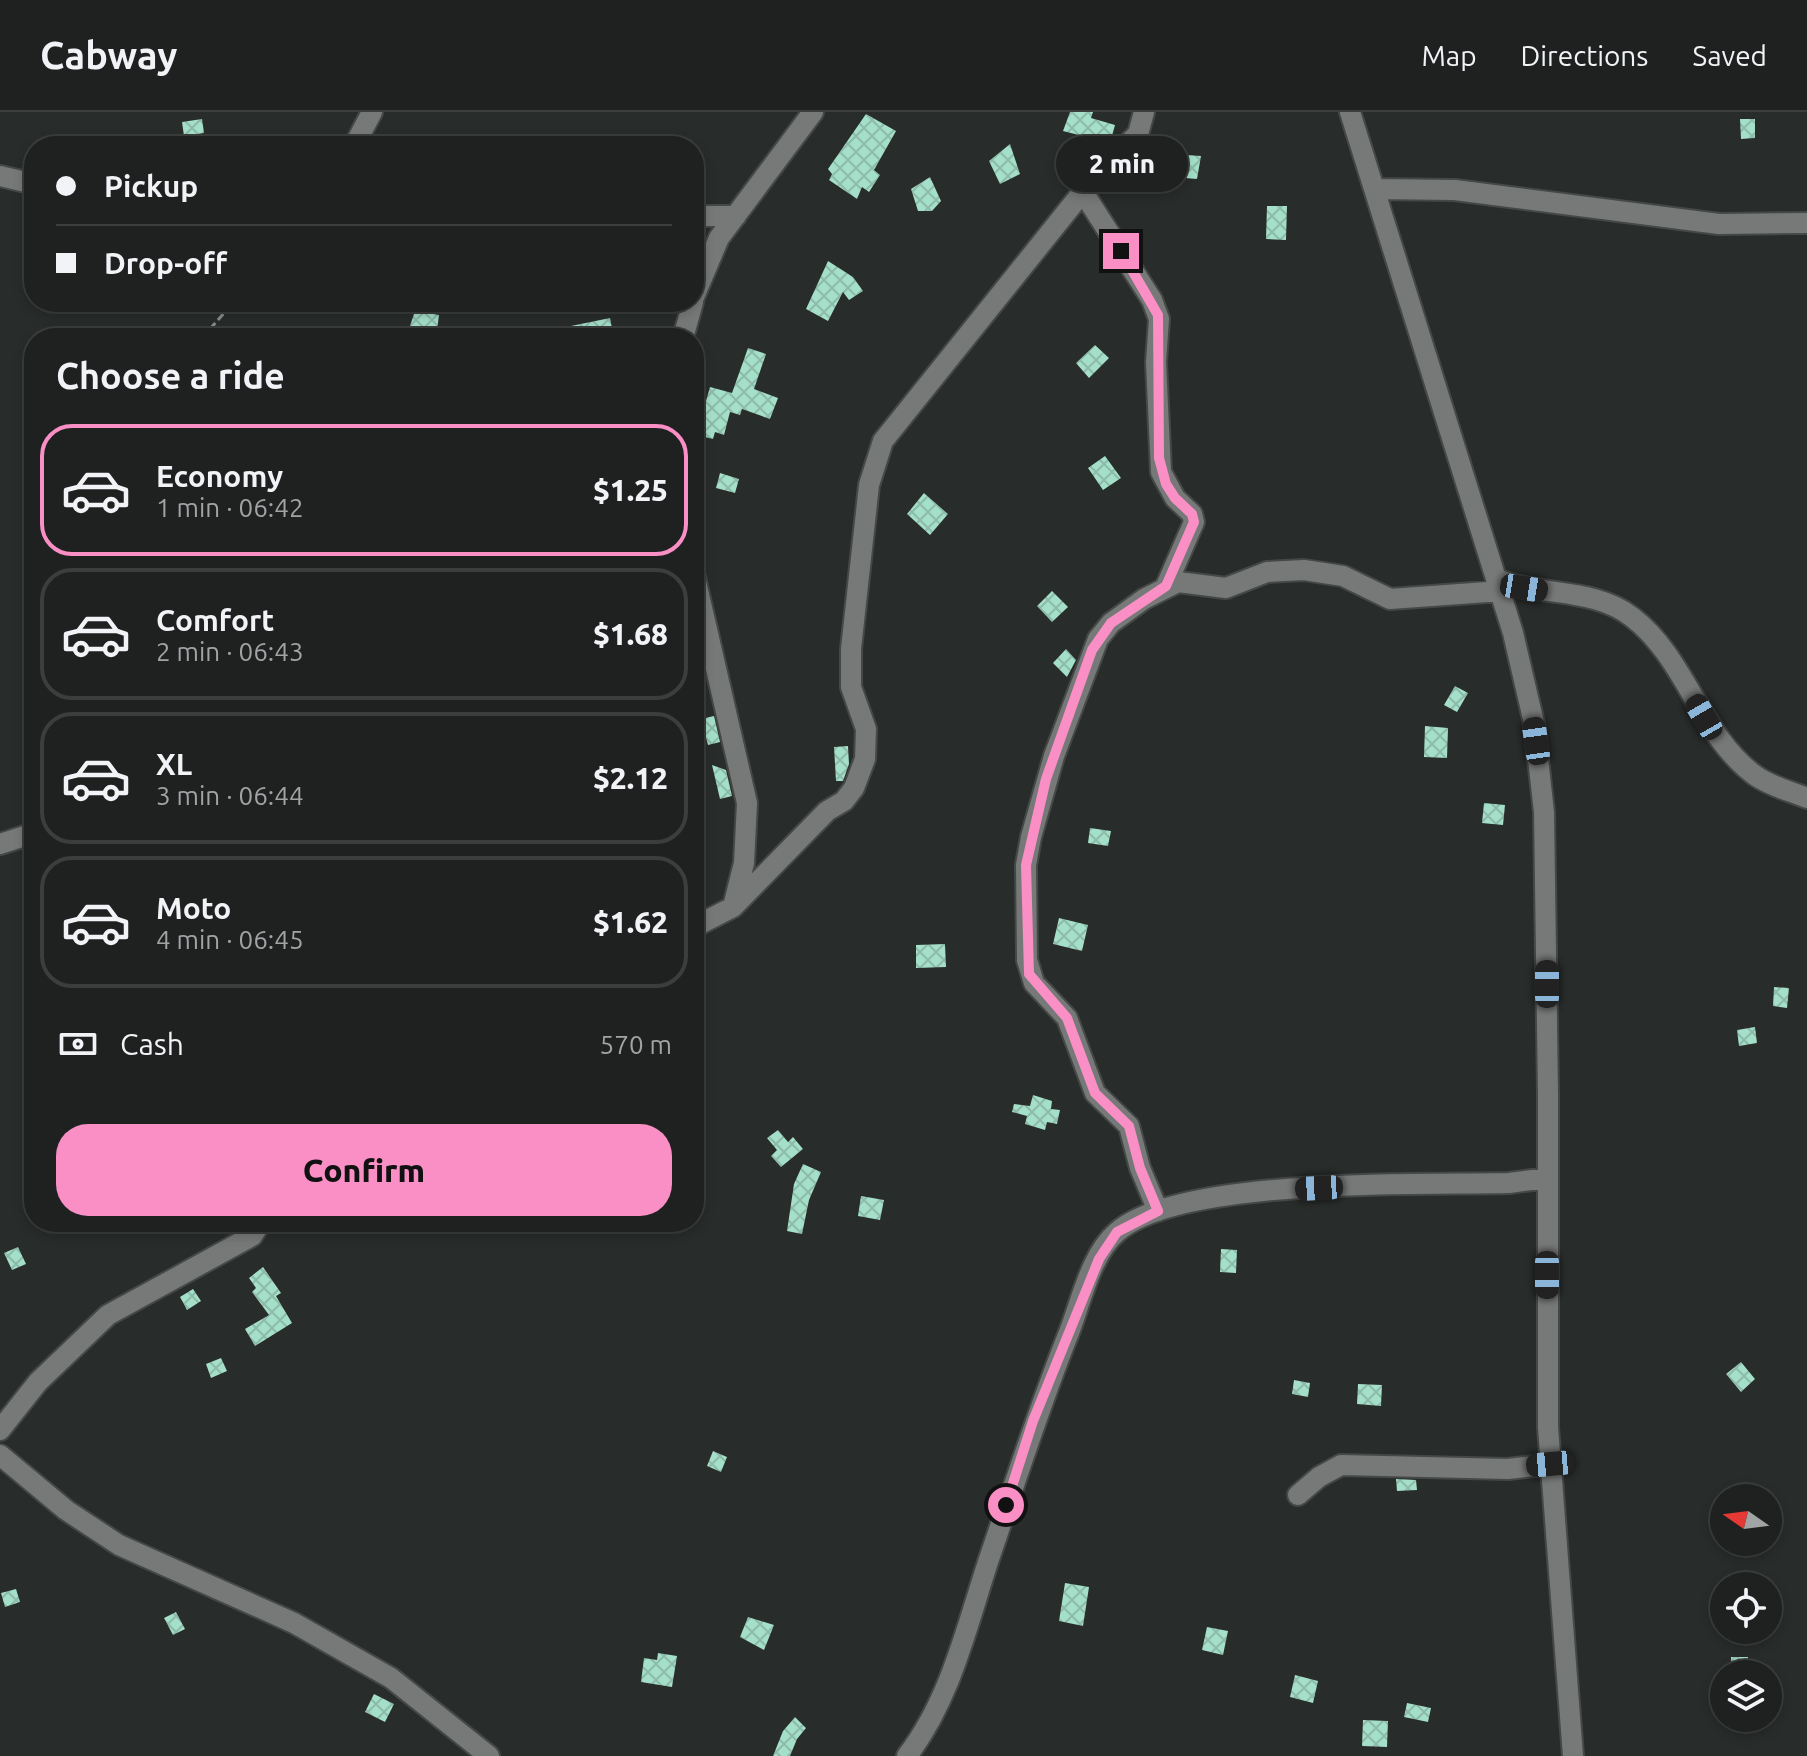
<!DOCTYPE html>
<html lang="en">
<head>
<meta charset="utf-8">
<style>
  body { margin:0; font-family:Ubuntu,sans-serif; background:#2b2e2d; color:#f1f3f6; height:100vh; display:flex; flex-direction:column; font-size:30px; white-space:nowrap }
  * { box-sizing:border-box; margin:0 }
  p { font-size:26px; color:#a1a3a5 }
  .icon { flex:none; width:44px; height:44px; fill:none; stroke:currentColor; stroke-width:2; stroke-linecap:round; stroke-linejoin:round }
  .map { position:relative; flex:1; overflow:hidden }
  .panel { position:absolute; left:24px; top:216px; width:680px; height:904px; display:flex; flex-direction:column; background:#1e2120; border-radius:32px; box-shadow:0 4px 12px #0003,0 0 0 2px #3c3e3e }
  .panel>* { flex:none }
  .banner { position:absolute; left:24px; top:24px; width:680px; height:176px; border-radius:32px; box-shadow:0 4px 12px #0003,0 0 0 2px #3c3e3e; display:grid; align-content:center; height:176px; padding:0 32px; background:#1e2120 }
  .needle { width:52px; rotate:284deg }
  .fabs { position:absolute; left:1710px; top:1372px; display:grid; gap:16px }
  .fabs a { display:grid; place-items:center; width:72px; height:72px; border-radius:50%; background:#1e2120; box-shadow:0 4px 12px #0003,0 0 0 2px #3c3e3e; font-size:40px }
  .end { position:absolute; width:36px; height:36px; margin:-18px; border:10px solid #fa8fc6; background:#111; box-shadow:0 0 0 4px #111 }
  .from { border-radius:50% }
  .bubble { position:absolute; height:56px; border-radius:28px; background:#1e2120; box-shadow:0 4px 12px #0003,0 0 0 2px #3c3e3e; font-size:26px; font-weight:800; line-height:56px; text-align:center }
  .car { position:absolute; width:24px; height:48px; margin:-24px -12px; border-radius:10px; box-shadow:0 0 6px 2px #0007; background:linear-gradient(#222 24%,#8ab4d8 0 40%,#222 0 76%,#8ab4d8 0 86%,#222 0) }
  .banner b { display:flex; align-items:center; gap:28px; height:76px; font-size:30px }
  .banner b+b { border-top:2px solid #3c3e3e }
  .banner i { width:20px; height:20px; background:#f1f3f6 }
  ul { padding:0; list-style:none }
  li { display:flex; align-items:center; gap:24px; height:132px; margin:0 16px 12px; padding:0 16px; border:4px solid #3c3e3e; border-radius:32px }
  li div { flex:1 }
  li b { display:block; font-size:30px }
  li em { font-style:normal; font-weight:800 }
  li.active { border-color:#fa8fc6 }
  li>.icon { width:72px; height:72px; stroke-width:1.5 }
  h2 { padding:0 32px; font-size:36px; line-height:96px }
  .pay { display:flex; align-items:center; gap:20px; height:88px; padding:0 32px; font-size:30px }
  .pay p { margin-inline-start:auto }
  .cta { display:flex; gap:16px; margin-top:auto; padding:16px 32px }
  .cta a { flex:1; height:92px; border-radius:32px; background:#fa8fc6; color:#111; font-size:32px; font-weight:800; line-height:92px; text-align:center }
  header { display:flex; align-items:center; gap:48px; box-sizing:border-box; height:112px; padding:0 40px; background:#1e2120; border-bottom:2px solid #3c3e3e }
  header strong { font-size:38px }
  nav { display:flex; gap:44px; margin-inline-start:auto; font-size:28px }
  .map>svg:first-child { display:block }
  .building { fill:url(#building-cross-hatch) }
  .lines { fill:none; stroke-linecap:round; stroke-linejoin:round }
  .minor-casing { stroke:#444846; stroke-width:24 }
  .path { stroke:#898d8b; stroke-width:3; stroke-dasharray:8 4; stroke-linecap:butt }
  .minor { stroke:#777978; stroke-width:20 }
  .route { stroke:#fa8fc6; stroke-width:10 }
</style>
</head>
<body>
<header>
<strong>Cabway</strong>
<nav><a>Map</a><a>Directions</a><a>Saved</a></nav>
</header>
<div class="map">
<svg width="1807" height="1644" viewBox="0 0 1807 1644">
  <defs>
    <pattern id="building-cross-hatch" width="8" height="8" patternUnits="userSpaceOnUse" patternTransform="scale(2)"><rect width="8" height="8" fill="#a4e0c9"/><path d="M0 0l8 8M0 8l8-8" fill="none" stroke="#8dbaa9"/></pattern>
  </defs>
  <rect width="100%" height="100%" fill="#282c2a"/>
  <path class="building" d="M1070,0H1093L1091,6L1115,13L1110,31L1063,19Z
    M866,2L896,19L874,58L880,63L869,80L862,75L857,87L829,68L832,62L828,57Z
    M202,7L204,21L184,24L182,10Z
    M1740,7H1755V26L1741,27Z
    M1010,32L1020,62L1000,72L989,49Z
    M1172,42L1201,44L1197,67L1173,65Z
    M930,65L941,89L932,99H918L911,77Z
    M1267,94H1287L1286,128L1266,127Z
    M828,149L853,165L863,179L849,188L843,180L828,209L806,197Z
    M415,199L439,203L436,226H406Z
    M610,206L614,226H574L571,214Z
    M1095,233L1109,246L1089,266L1076,251Z
    M748,236L766,242L754,277L778,286L770,307L742,297L740,303L730,300L724,323L715,320L713,327L697,323L700,312L694,310L700,288L706,289L710,275L732,281Z
    M1105,344L1121,366L1103,378L1088,356Z
    M720,361L739,367L735,381L716,376Z
    M924,381L948,402L930,423L907,402Z
    M1052,479L1068,495L1052,510L1037,494Z
    M1066,537L1076,548L1067,565L1053,551Z
    M1455,574L1468,581L1457,600L1444,593Z
    M714,604L720,630L708,633L701,607Z
    M1425,614L1448,616L1447,646L1424,645Z
    M848,634L849,652L843,669H836L834,635Z
    M712,653L726,658L732,684L720,687Z
    M1484,691L1505,693L1503,713L1482,711Z
    M1090,716L1111,719L1108,734L1088,731Z
    M1059,806L1088,813L1082,839L1053,832Z
    M945,832L946,855L916,856V833Z
    M1774,875L1789,876L1787,896L1773,894Z
    M1755,915L1757,931L1739,934L1737,918Z
    M1033,983L1052,989L1051,997L1060,998L1057,1012L1047,1010L1045,1018L1025,1012L1027,1004L1012,1000L1014,992L1030,994Z
    M778,1018L788,1030L793,1025L803,1037L781,1055L771,1044L777,1038L767,1026Z
    M803,1052L821,1060L809,1088L802,1122L787,1119L794,1072Z
    M861,1084L884,1088L880,1108L858,1104Z
    M18,1135L26,1152L12,1158L4,1141Z
    M1221,1137L1237,1138L1236,1161L1220,1160Z
    M263,1155L281,1181L276,1184L292,1211L255,1234L245,1217L269,1203L252,1180L256,1176L249,1166Z
    M193,1177L201,1189L187,1198L180,1185Z
    M221,1246L227,1259L211,1266L206,1252Z
    M1741,1250L1755,1267L1741,1280L1726,1262Z
    M1294,1268L1310,1271L1308,1285L1292,1282Z
    M1358,1272L1382,1273L1381,1294L1357,1292Z
    M713,1339L727,1345L721,1360L707,1354Z
    M1396,1367L1416,1368L1417,1378L1397,1379Z
    M1065,1471L1089,1475L1083,1514L1059,1509Z
    M16,1477L20,1490L5,1495L1,1481Z
    M176,1500L185,1517L173,1523L164,1506Z
    M748,1505L774,1513L764,1538L740,1525Z
    M1207,1515L1228,1519L1223,1543L1202,1538Z
    M658,1541L677,1544L672,1575L641,1570L644,1546L657,1548Z
    M1731,1545H1748L1747,1561H1731Z
    M1295,1563L1318,1569L1313,1591L1290,1585Z
    M374,1582L394,1592L385,1610L365,1600Z
    M1407,1591L1431,1596L1428,1610L1404,1605Z
    M795,1605L806,1616L797,1627L790,1644H773L783,1619Z
    M1363,1608L1388,1609L1387,1635L1362,1634Z"/>
  <g class="lines">
    <defs>
      <path id="minor" d="M1350,0L1513,521L1534,611L1544,700L1548,983V1315L1573,1644
        M354,34L372,0
        M0,64L34,72
        M1377,77L1455,78L1719,112L1807,111
        M1083,80L1152,188L1159,207L1156,250L1161,360L1175,386L1192,402L1194,410L1166,474
        M694,104H736
        M694,185L719,126L813,0
        M683,226L693,190
        M694,461L747,691L744,751L733,795L694,815
        M1497,467C1541,485 1593,475 1632,505C1687,547 1700,624 1756,664C1772,675 1790,679 1807,686
        M0,732L34,721
        M733,795L827,699L844,689L854,676L865,647L866,617L851,575V537L869,373L883,329L1101,57L1138,22L1144,0
        M1158,1099L1140,1056L1129,1014L1095,981L1067,906L1034,871L1027,848L1026,753L1031,725L1054,644L1098,527L1111,511L1144,487L1178,470L1226,476L1267,460L1304,458L1343,464L1390,487L1501,479
        M0,1318L38,1270L108,1203L252,1124L261,1110
        M0,1343L66,1398L119,1433L294,1511L391,1566L489,1644
        M1298,1383L1319,1365L1341,1353L1508,1357L1550,1352
        M907,1644C950,1588 966,1517 988,1450C1014,1374 1038,1298 1068,1223C1081,1191 1090,1143 1117,1120C1180,1065 1422,1073 1509,1071L1547,1066"/>
    </defs>
    <use href="#minor" class="minor-casing"/>
    <path class="path" d="M202,226L234,190"/>
    <use href="#minor" class="minor"/>
  </g>
  <g class="lines">
    <path class="route" d="M1006,1393L1033,1309L1099,1147L1117,1120L1158,1099L1140,1056L1129,1014L1095,981L1067,906L1029,862L1026,753L1046,667L1092,538L1111,511L1166,474L1194,410L1192,402L1175,386L1166,372L1159,346L1158,203L1121,139"/>
  </g>
</svg>
<div class="fabs">
<a><svg class="needle" viewBox="-14 -14 28 28"><path d="M0-13l5 13h-10z" fill="#e53935"/><path d="M0 13l5-13h-10z" fill="#a1a3a5"/></svg></a>
<a><svg class="icon" aria-label="locate" viewBox="0 0 24 24"><circle cx="12" cy="12" r="6"/><path d="M12 2v4M12 18v4M2 12h4M18 12h4"/></svg></a>
<a><svg class="icon" aria-label="layers" viewBox="0 0 24 24"><path d="M12 4l9 5-9 5-9-5zM3 14l9 5 9-5"/></svg></a>
</div>
<i class="end from" style="left:1006px;top:1393px"></i>
<i class="end" style="left:1121px;top:139px"></i>
<div class="bubble" style="left:1056px;top:24px;width:132px">2 min</div>
<i class="car" style="left:1524px;top:476px;rotate:99deg"></i>
<i class="car" style="left:1704px;top:605px;rotate:330deg"></i>
<i class="car" style="left:1536px;top:629px;rotate:352deg"></i>
<i class="car" style="left:1547px;top:872px;rotate:0deg"></i>
<i class="car" style="left:1319px;top:1076px;rotate:267deg"></i>
<i class="car" style="left:1547px;top:1163px;rotate:180deg"></i>
<i class="car" style="left:1550px;top:1352px;rotate:265deg"></i>
<div class="banner">
<b><i class="from"></i>Pickup</b>
<b><i></i>Drop-off</b>
</div>
<section class="panel">
<h2>Choose a ride</h2>
<ul>
<li class="active"><svg class="icon" aria-label="car" viewBox="0 0 24 24"><path d="M5 17H2v-5l4-1 3-4h7l3 4 3 1v5h-3M9 17h6M6 11h13"/><circle cx="7" cy="17" r="2"/><circle cx="17" cy="17" r="2"/></svg><div><b>Economy</b><p>1 min · 06:42</p></div><em>$1.25</em></li>
<li><svg class="icon" aria-label="car" viewBox="0 0 24 24"><path d="M5 17H2v-5l4-1 3-4h7l3 4 3 1v5h-3M9 17h6M6 11h13"/><circle cx="7" cy="17" r="2"/><circle cx="17" cy="17" r="2"/></svg><div><b>Comfort</b><p>2 min · 06:43</p></div><em>$1.68</em></li>
<li><svg class="icon" aria-label="car" viewBox="0 0 24 24"><path d="M5 17H2v-5l4-1 3-4h7l3 4 3 1v5h-3M9 17h6M6 11h13"/><circle cx="7" cy="17" r="2"/><circle cx="17" cy="17" r="2"/></svg><div><b>XL</b><p>3 min · 06:44</p></div><em>$2.12</em></li>
<li><svg class="icon" aria-label="car" viewBox="0 0 24 24"><path d="M5 17H2v-5l4-1 3-4h7l3 4 3 1v5h-3M9 17h6M6 11h13"/><circle cx="7" cy="17" r="2"/><circle cx="17" cy="17" r="2"/></svg><div><b>Moto</b><p>4 min · 06:45</p></div><em>$1.62</em></li>
</ul>
<div class="pay"><svg class="icon" aria-label="cash" viewBox="0 0 24 24"><path d="M3 7h18v10H3z"/><circle cx="12" cy="12" r="2"/></svg>Cash<p>570 m</p></div>
<div class="cta"><a>Confirm</a></div>
</section>
</div>
</body>
</html>
